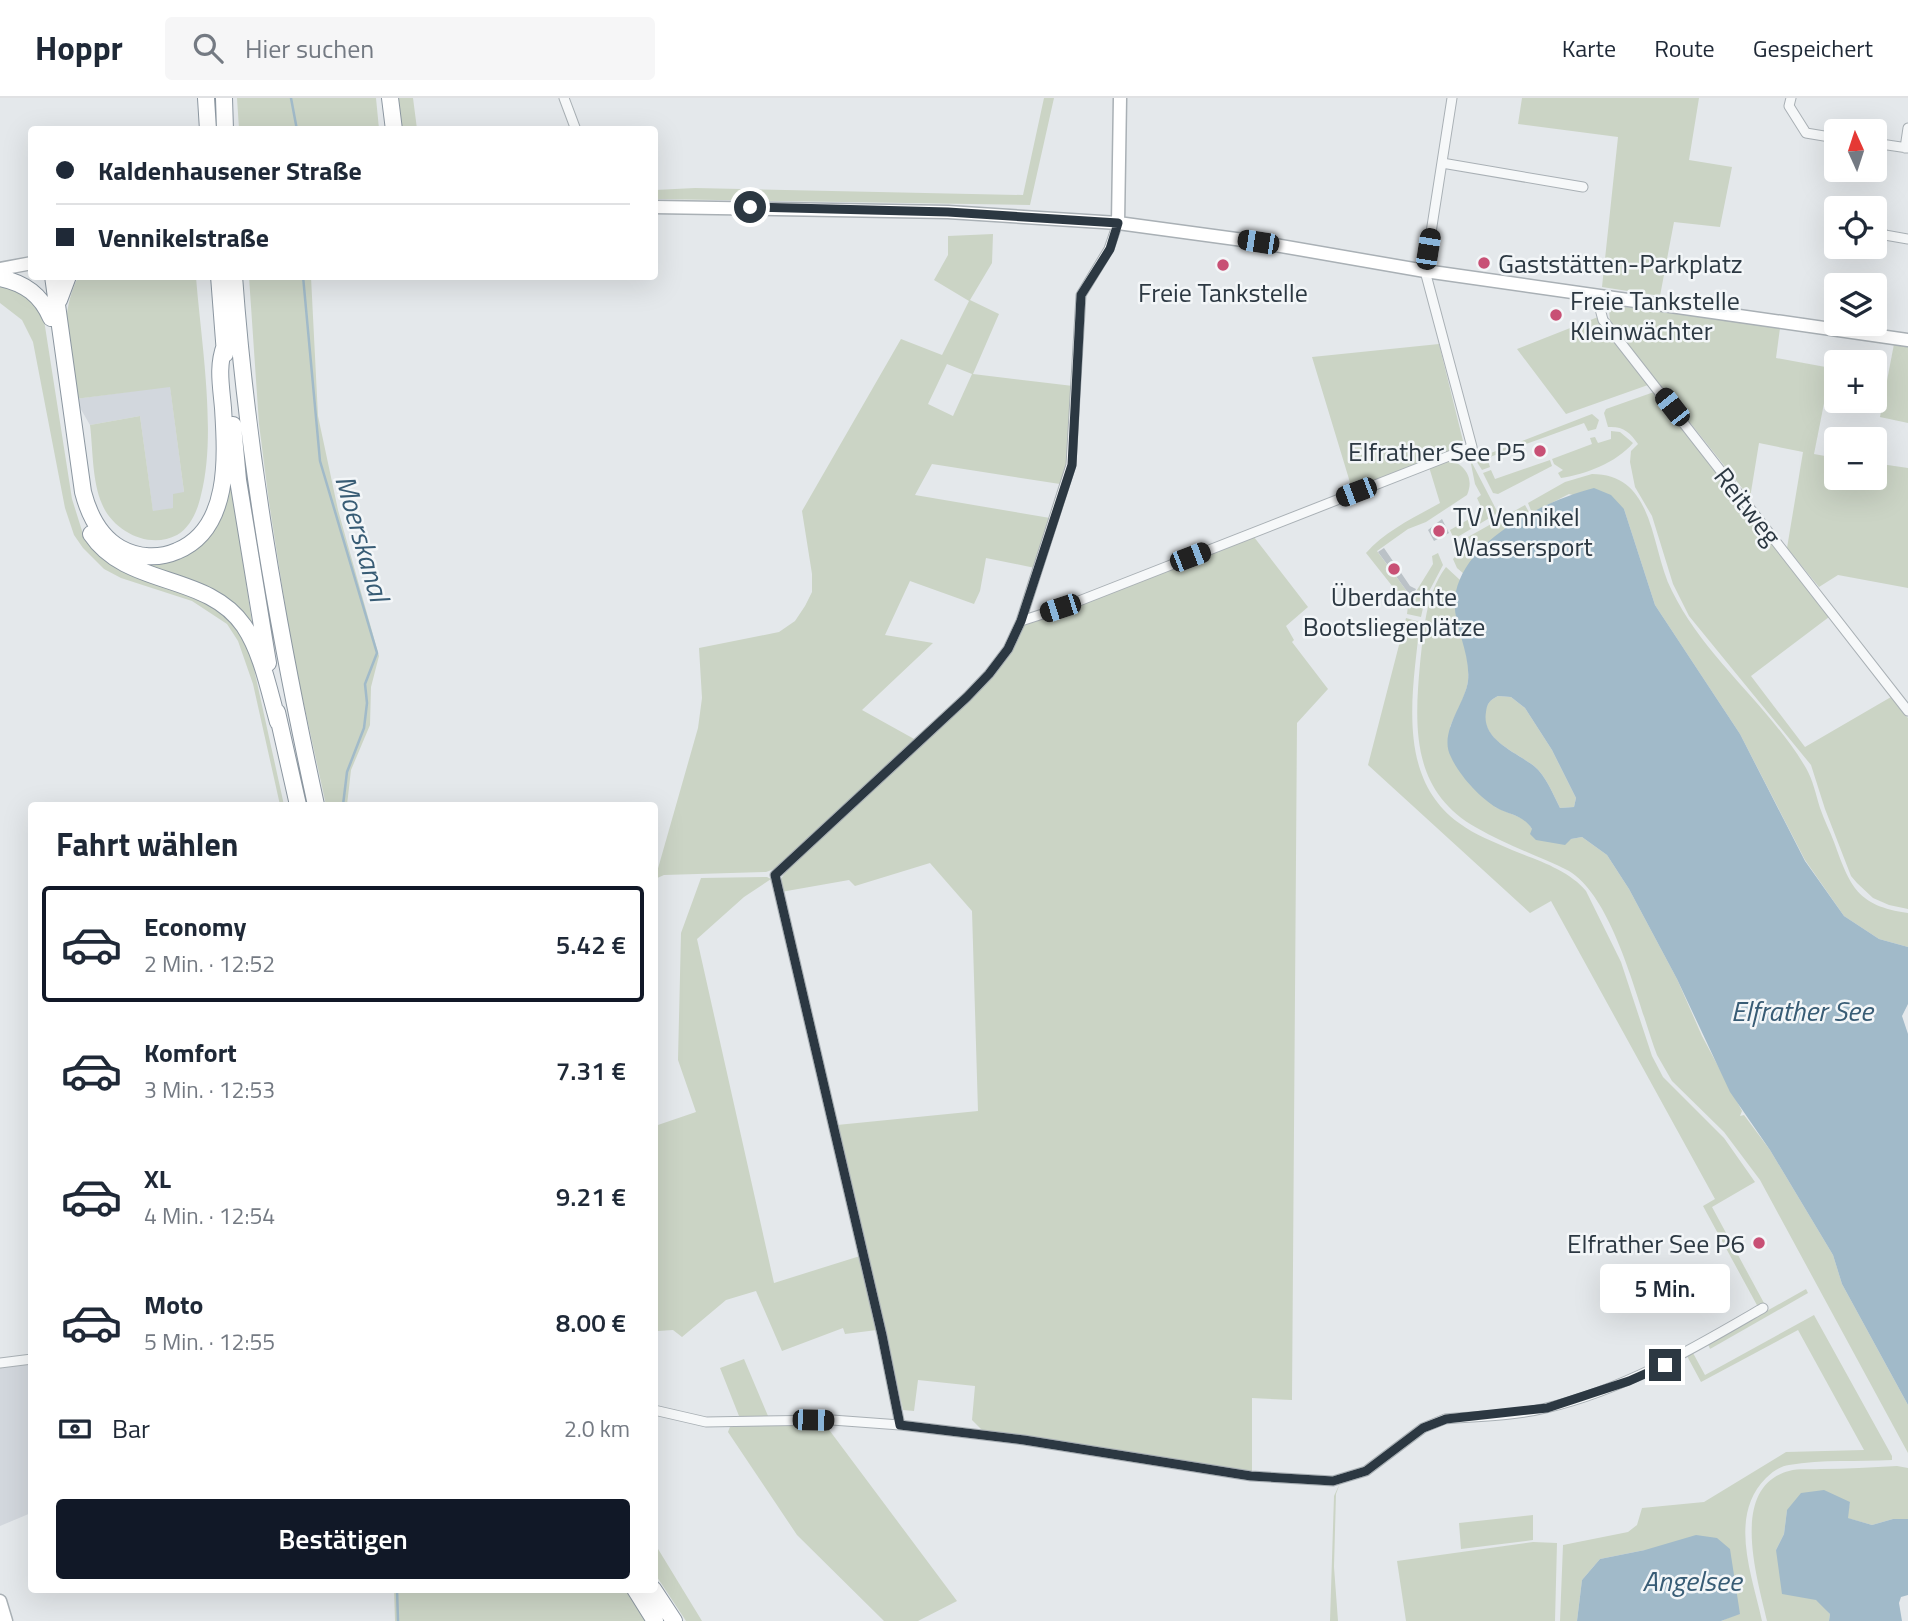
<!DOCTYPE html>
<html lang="de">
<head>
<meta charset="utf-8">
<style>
  body { margin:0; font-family:"Titillium Web",sans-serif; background:#f6f6f7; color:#1f2937; height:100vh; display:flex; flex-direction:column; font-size:26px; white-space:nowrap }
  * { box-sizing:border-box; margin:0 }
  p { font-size:23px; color:#747a83 }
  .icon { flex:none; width:38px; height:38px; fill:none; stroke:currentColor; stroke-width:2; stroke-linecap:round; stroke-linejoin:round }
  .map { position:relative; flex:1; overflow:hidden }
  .panel { position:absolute; left:28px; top:704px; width:630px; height:791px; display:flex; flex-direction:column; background:#fff; border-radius:7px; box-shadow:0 7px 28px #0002 }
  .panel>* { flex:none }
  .top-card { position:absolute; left:28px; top:28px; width:630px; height:154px; border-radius:7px; box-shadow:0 7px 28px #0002; display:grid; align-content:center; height:154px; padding:0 28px; background:#fff }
  .needle { width:46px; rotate:357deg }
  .buttons { position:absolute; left:1824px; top:21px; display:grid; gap:14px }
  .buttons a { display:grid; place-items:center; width:63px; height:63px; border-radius:7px; background:#fff; box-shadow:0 7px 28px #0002; font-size:35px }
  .end { position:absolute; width:32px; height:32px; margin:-16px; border:9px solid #2c3842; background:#fff; box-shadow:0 0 0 4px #fff }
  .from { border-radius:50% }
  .bubble { position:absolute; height:49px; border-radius:7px; background:#fff; box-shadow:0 7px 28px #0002; font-size:23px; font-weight:600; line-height:49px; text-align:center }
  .car { position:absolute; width:21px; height:42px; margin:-21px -10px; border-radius:9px; box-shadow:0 0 5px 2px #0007; background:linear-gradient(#222 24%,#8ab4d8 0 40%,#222 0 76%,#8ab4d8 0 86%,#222 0) }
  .top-card b { display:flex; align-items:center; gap:24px; height:66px; font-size:26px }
  .top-card b+b { border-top:2px solid #e0e1e3 }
  .top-card i { width:18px; height:18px; background:#1f2937 }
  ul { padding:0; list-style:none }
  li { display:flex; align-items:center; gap:21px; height:116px; margin:0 14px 10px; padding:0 14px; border:4px solid transparent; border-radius:7px }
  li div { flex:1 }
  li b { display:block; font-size:26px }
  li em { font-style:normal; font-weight:600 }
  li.active { border-color:#111827 }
  li>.icon { width:63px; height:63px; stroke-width:1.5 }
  h2 { padding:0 28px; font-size:32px; line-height:84px }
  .pay { display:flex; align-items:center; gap:18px; height:77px; padding:0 28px; font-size:26px }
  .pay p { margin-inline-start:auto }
  .primary-button { display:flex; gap:14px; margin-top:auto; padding:14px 28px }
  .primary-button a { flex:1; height:80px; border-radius:7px; background:#111827; color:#fff; font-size:28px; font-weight:600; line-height:80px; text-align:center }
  header { display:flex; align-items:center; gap:42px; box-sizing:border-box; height:98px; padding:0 35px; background:#fff; border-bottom:2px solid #e0e1e3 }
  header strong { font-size:33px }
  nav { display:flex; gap:38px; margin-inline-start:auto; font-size:24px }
  .search { width:490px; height:63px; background:#f6f6f7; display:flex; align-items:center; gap:18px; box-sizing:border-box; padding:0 24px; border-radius:7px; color:#747a83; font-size:26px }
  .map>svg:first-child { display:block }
  .built { fill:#d2d7dd }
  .green { fill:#cbd4c5; fill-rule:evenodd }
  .water { fill:#a1bac9; fill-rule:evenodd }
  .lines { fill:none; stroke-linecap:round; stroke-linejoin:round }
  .stream { stroke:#a1bac9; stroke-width:2.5 }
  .building { fill:#bbc2c7 }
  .minor-casing { stroke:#a9b0b5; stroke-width:11 }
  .secondary-casing { stroke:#a9b0b5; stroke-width:15 }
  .motorway-casing { stroke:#8c97a1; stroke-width:18 }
  .minor { stroke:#f6f8f9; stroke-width:9 }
  .secondary { stroke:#fff; stroke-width:12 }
  .motorway { stroke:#fff; stroke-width:16 }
  .route { stroke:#2c3842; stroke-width:9 }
  .poi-dot { fill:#c85075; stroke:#f3f6f8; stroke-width:2.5 }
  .labels { text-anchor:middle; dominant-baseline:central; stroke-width:5; stroke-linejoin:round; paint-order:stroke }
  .poi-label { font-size:26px; fill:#2c3842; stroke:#f3f6f8; text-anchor:start }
  .street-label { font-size:26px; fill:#2c3842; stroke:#f3f6f8 }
  .water-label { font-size:28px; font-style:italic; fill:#385c75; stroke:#f3f6f8 }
</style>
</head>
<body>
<header>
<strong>Hoppr</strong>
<div class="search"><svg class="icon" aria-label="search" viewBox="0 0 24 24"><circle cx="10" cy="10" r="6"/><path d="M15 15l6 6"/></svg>Hier suchen</div>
<nav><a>Karte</a><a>Route</a><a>Gespeichert</a></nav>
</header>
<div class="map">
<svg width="1908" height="1523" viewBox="0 0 1908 1523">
  <rect width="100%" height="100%" fill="#e4e8eb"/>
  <path class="built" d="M170,288L184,394L174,410L153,414L140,318L90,327L75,301Z
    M31,1263V1415L0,1428V1268Z"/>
  <path class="green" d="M237,0H376L379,31H239Z
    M395,0H413L417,31H398Z
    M1044,0H1054L1030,107L655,101V92L695,90L1023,97Z
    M1522,0H1699L1689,62L1732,69L1720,129L1674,124L1660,198L1602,189L1618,39L1518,26Z
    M993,136L992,165L970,202L999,216L973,276L1073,288L1069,363L1060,386L932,366L915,397L1050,420L1035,470L986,460L980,493L974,506L910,483L885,537L933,545L862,612L916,642L777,770L766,774L664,777L655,781L698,630L702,600L699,550L779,534L795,523L805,508L812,494V476L802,413L901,241L942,257L969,203L934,182L948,157V138ZM947,266L972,276L953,318L928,306Z
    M78,179H196C201,243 217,336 201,397C198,411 191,429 177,437C149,452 113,433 102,406C92,383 93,351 90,327L140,318L153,413L173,410V396L184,394L170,289L75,301C69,255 57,223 78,179Z
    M249,179H311L318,318L338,412L379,558L371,589L370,627L351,672L347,707H326L292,552L269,404L259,326Z
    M0,187C23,192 32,203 44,222L72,401L83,436L96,454L115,469L217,510L242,537L252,562L284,707H280L253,586L238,543L227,526L192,503L121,480L104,471L83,450L74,437L65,410L33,244L22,222L0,205Z
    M1618,208L1780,230L1776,260L1831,270L1814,356L1836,360V380H1874V365L1908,370V490L1838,477L1819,489L1787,450L1803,354L1759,345L1750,400L1610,224L1609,213Z
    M1598,219L1648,287L1566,316L1517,251Z
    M1439,246L1464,347L1352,391L1312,259Z
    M1894,246L1908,249V325L1880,319Z
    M1654,294L1829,519L1751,578L1805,649L1891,599L1908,620V811L1889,807L1873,800L1857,785L1851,778L1825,711L1811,667L1689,518L1673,486L1652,418L1635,389L1630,364L1631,353L1638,346C1630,334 1623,328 1608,329L1604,315L1606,311Z
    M1592,316L1599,322L1596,331L1588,333L1584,325L1487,360L1490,369L1482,372L1475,361Z
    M1611,333L1620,334L1633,345C1616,365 1586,376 1561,380L1558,375L1563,372L1554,366L1552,361L1592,346L1590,340L1595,339L1598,345L1611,341Z
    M1446,361C1464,365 1475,379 1467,397L1426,424L1408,431L1377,453L1412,500L1433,466L1432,458L1438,455L1443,467L1425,501L1421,519L1407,516L1408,508L1366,455C1385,433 1415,419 1440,405L1429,369Z
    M1470,361L1498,415L1454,441L1450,432L1483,413L1477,400L1481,397L1475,386Z
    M1550,362L1552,368L1498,396L1493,395L1483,375L1491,372L1495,381Z
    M228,363L254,538L243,521L131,467L129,458L200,442Z
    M1592,376C1656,376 1650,451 1672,493C1705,560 1768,606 1806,670C1813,682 1816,697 1820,710C1824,722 1830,733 1834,744C1850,788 1857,808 1908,815V849L1879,841L1844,818L1805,762L1740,636L1655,507L1624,411L1569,396L1532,415L1528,405L1565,384Z
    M1525,407L1530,416C1503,429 1480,451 1464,476L1457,470L1453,461L1470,443L1468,439Z
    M1254,439L1308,509L1286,528L1294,542L1292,544L1328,591L1297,625L1292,1302L1252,1300V1374L982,1332L972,1322L975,1288L918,1282L914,1313L903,1312L837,1027L978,1013L972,813L930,765L855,788L849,782L781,794V781L789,768L992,579L1023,525Z
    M1446,469L1460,482C1449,520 1472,546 1468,583C1466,598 1456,615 1450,629L1495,709L1526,722L1532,731L1571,741L1582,739L1607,757L1629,791L1677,881L1702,938L1742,1013L1740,1018L1744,1017L1770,1052L1833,1157L1842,1186L1908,1307V1355L1760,1082L1724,1034L1672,983L1657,957C1638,907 1615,801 1569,773C1539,758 1506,747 1477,730C1412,694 1414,631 1420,566C1424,532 1425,497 1446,469Z
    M1406,520L1420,524C1413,592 1395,679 1459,725C1475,737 1494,744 1512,752C1537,762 1569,772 1586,793L1621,864L1652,958L1663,979L1724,1040L1755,1084L1712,1109L1764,1205L1758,1209L1703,1108L1715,1101L1551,803L1530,815L1368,667Z
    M1498,598L1511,599L1525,610L1552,652L1576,700L1574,709L1560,710C1553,696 1546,678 1534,668C1516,654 1481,642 1485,614C1487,605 1490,602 1498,598Z
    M767,779L771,781L744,799L697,841L774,1185L860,1158L877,1232L845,1236L843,1230L782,1253L756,1193L726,1202L682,1239L673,1232L658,1233V1244L655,1246V1028L696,1014L678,962L681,835L701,780Z
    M1806,1191L1808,1195L1710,1251L1708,1246Z
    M1814,1217L1892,1358V1362C1858,1364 1822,1361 1789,1367C1781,1368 1773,1373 1766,1380C1728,1418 1752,1477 1762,1523H1721L1740,1515L1645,1452L1600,1461L1582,1482L1577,1523H1560L1563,1447L1628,1434L1637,1427L1642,1410L1704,1404L1786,1354L1864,1352L1798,1232L1701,1284L1687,1258L1693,1255L1705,1277Z
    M744,1261L768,1318H739L720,1270Z
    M824,1325L957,1503L918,1523H884L797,1437L728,1334L731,1326Z
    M1897,1368L1908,1370V1421H1893L1872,1427L1847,1420L1850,1404L1787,1412L1784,1436L1776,1452L1830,1516L1829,1523H1767C1758,1482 1728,1389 1789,1373C1799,1370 1810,1372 1821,1371C1846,1371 1872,1369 1897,1368Z
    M1340,1385L1336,1396L1334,1469L1338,1523H1330L1334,1398Z
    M1533,1417V1442L1461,1451L1459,1425Z
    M1533,1444L1557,1445L1555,1523H1406L1397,1463Z
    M655,1446L702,1523H686L655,1476Z
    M394,1491H627L648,1523H395Z"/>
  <path class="water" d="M1594,390L1611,397L1624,411L1655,507L1740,636L1805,763L1844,818L1879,841L1908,849V906L1902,918L1908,936V1307L1842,1186L1833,1157L1770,1052L1730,994L1677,881L1629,791L1607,757L1582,739L1571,741L1565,747L1536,742L1530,736L1532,731C1523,717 1510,717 1497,710C1480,700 1459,677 1451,659C1438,635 1465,606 1468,583C1471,554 1452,526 1455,500C1461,443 1546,402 1594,390ZM1498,598L1511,599L1525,610L1552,652L1576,700L1574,709L1560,710C1553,696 1546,678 1534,668C1516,654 1481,642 1486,614C1487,605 1490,602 1498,598Z
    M1824,1392L1850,1404L1848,1420L1872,1427L1893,1421H1908V1497L1901,1499L1899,1505L1902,1523H1829L1830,1516L1816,1502L1782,1496L1776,1452L1784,1436L1787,1412L1801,1395Z
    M1696,1437L1717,1440L1730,1451L1740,1516L1721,1523H1577L1582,1482L1600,1461L1645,1452Z"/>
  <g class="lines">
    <path class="stream" d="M291,0L297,32
      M303,178L320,363L377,555L365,586L367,605L364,630L347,674L343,707
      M397,1491L398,1523"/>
  </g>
  <path class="building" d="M1442,421L1449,435L1434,443L1428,432Z
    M1384,450L1410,488L1416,491L1412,500L1378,454Z"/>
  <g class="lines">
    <defs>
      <path id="minor" d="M564,0L576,32
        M1791,0L1789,8L1806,35L1836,40
        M1874,45L1908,50
        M1905,50L1908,30
        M1442,65L1583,89
        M1875,127L1885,137L1908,141
        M1599,198V207L1603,222L1908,613
        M1021,523L1061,510L1472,349L1425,173L1452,0
        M0,1265L32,1261
        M654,1312L706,1324L832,1322L900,1327L1024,1342L1251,1378L1333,1383L1366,1373L1423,1330L1445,1321C1479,1318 1514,1318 1546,1310C1626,1291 1694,1250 1763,1210
        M900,1327L882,1237L775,777L967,599L989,576L1008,551L1021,523L1071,367L1081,197L1109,151L1118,125"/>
      <path id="secondary" d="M654,109L948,114L1118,125L1258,144L1425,173L1908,242
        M1118,125L1120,0
        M0,171L32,165
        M0,1503L6,1523"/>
      <path id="motorway" d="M206,0L208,32
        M224,0L225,32
        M390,0L394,32
        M53,178L83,394C89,417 99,438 120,450C138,460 159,461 177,453C231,431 226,358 223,310C221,287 217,268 225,247
        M219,178L225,256
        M234,178C247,357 278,532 316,707
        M0,180C25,185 41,197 51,220
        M59,202L68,178
        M233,327L238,382L268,565
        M91,436C127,490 207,474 244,528C262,555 269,593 278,624
        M277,614L298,707
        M635,1491L655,1523
        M653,1491L674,1523"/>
    </defs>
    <use href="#minor" class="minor-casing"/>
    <use href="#secondary" class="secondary-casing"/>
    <use href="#motorway" class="motorway-casing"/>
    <use href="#minor" class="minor"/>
    <use href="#secondary" class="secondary"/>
    <use href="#motorway" class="motorway"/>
  </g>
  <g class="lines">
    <path class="route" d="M750,109L948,114L1118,125L1110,151L1081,197L1072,367L1021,523L1008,551L989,576L967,599L775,777L882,1237L900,1327L1024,1342L1251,1378L1333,1383L1366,1373L1423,1330L1446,1321L1547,1310L1629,1283L1665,1267"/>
  </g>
  <g class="poi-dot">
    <circle cx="1484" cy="165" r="7"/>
    <circle cx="1223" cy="167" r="7"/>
    <circle cx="1556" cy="217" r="7"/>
    <circle cx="1540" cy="353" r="7"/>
    <circle cx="1439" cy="433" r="7"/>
    <circle cx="1394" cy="471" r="7"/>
    <circle cx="1759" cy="1145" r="7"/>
  </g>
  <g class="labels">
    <g class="poi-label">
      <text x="1498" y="165">Gaststätten-Parkplatz</text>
      <text x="1223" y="194" text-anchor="middle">Freie Tankstelle</text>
      <text x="1570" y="202">Freie Tankstelle<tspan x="1570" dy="30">Kleinwächter</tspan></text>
      <text x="1526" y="353" text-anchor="end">Elfrather See P5</text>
      <text x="1453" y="418">TV Vennikel<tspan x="1453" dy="30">Wassersport</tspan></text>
      <text x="1394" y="498" text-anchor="middle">Überdachte<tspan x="1394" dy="30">Bootsliegeplätze</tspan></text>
      <text x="1745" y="1145" text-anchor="end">Elfrather See P6</text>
    </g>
    <g class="street-label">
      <text transform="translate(1748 408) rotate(52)">Reitweg</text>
    </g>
    <g class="water-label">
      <text transform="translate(363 440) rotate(74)">Moerskanal</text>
      <text x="1802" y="912">Elfrather See</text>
      <text x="1692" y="1482">Angelsee</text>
    </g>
  </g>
</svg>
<div class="buttons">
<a><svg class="needle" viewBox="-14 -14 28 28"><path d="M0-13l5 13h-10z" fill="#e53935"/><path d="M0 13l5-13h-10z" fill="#747a83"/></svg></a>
<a><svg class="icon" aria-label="locate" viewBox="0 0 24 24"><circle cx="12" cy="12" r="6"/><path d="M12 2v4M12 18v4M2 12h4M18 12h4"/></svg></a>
<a><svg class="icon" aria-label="layers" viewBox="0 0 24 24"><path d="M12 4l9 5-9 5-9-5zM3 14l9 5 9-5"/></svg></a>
<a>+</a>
<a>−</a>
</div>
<i class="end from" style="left:750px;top:109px"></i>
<i class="end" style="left:1665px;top:1267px"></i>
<div class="bubble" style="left:1600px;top:1166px;width:130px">5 Min.</div>
<i class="car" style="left:1258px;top:144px;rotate:279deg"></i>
<i class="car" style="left:1428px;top:151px;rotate:9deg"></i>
<i class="car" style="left:1672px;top:309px;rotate:322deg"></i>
<i class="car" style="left:1356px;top:394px;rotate:249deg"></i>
<i class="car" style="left:1190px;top:459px;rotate:69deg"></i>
<i class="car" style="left:1060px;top:510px;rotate:252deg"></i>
<i class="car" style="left:813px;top:1322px;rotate:91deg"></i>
<div class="top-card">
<b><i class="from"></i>Kaldenhausener Straße</b>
<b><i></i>Vennikelstraße</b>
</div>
<section class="panel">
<h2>Fahrt wählen</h2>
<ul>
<li class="active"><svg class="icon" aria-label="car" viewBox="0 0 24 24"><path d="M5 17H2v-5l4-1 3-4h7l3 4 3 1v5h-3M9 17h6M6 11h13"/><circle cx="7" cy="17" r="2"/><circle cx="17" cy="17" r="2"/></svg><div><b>Economy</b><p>2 Min. · 12:52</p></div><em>5.42 €</em></li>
<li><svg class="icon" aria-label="car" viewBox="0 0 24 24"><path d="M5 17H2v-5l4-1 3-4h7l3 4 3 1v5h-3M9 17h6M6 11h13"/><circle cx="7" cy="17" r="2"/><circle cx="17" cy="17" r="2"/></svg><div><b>Komfort</b><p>3 Min. · 12:53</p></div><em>7.31 €</em></li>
<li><svg class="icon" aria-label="car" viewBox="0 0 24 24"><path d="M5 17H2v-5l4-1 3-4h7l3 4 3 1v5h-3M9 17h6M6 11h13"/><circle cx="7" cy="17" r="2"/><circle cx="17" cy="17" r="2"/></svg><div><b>XL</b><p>4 Min. · 12:54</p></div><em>9.21 €</em></li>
<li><svg class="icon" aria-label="car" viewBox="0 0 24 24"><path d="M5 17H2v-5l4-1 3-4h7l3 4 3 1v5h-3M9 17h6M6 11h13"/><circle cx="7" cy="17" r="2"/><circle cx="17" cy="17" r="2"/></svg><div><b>Moto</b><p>5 Min. · 12:55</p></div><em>8.00 €</em></li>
</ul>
<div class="pay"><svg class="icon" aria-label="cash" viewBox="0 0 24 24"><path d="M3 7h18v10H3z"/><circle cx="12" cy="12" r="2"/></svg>Bar<p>2.0 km</p></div>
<div class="primary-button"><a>Bestätigen</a></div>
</section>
</div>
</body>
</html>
